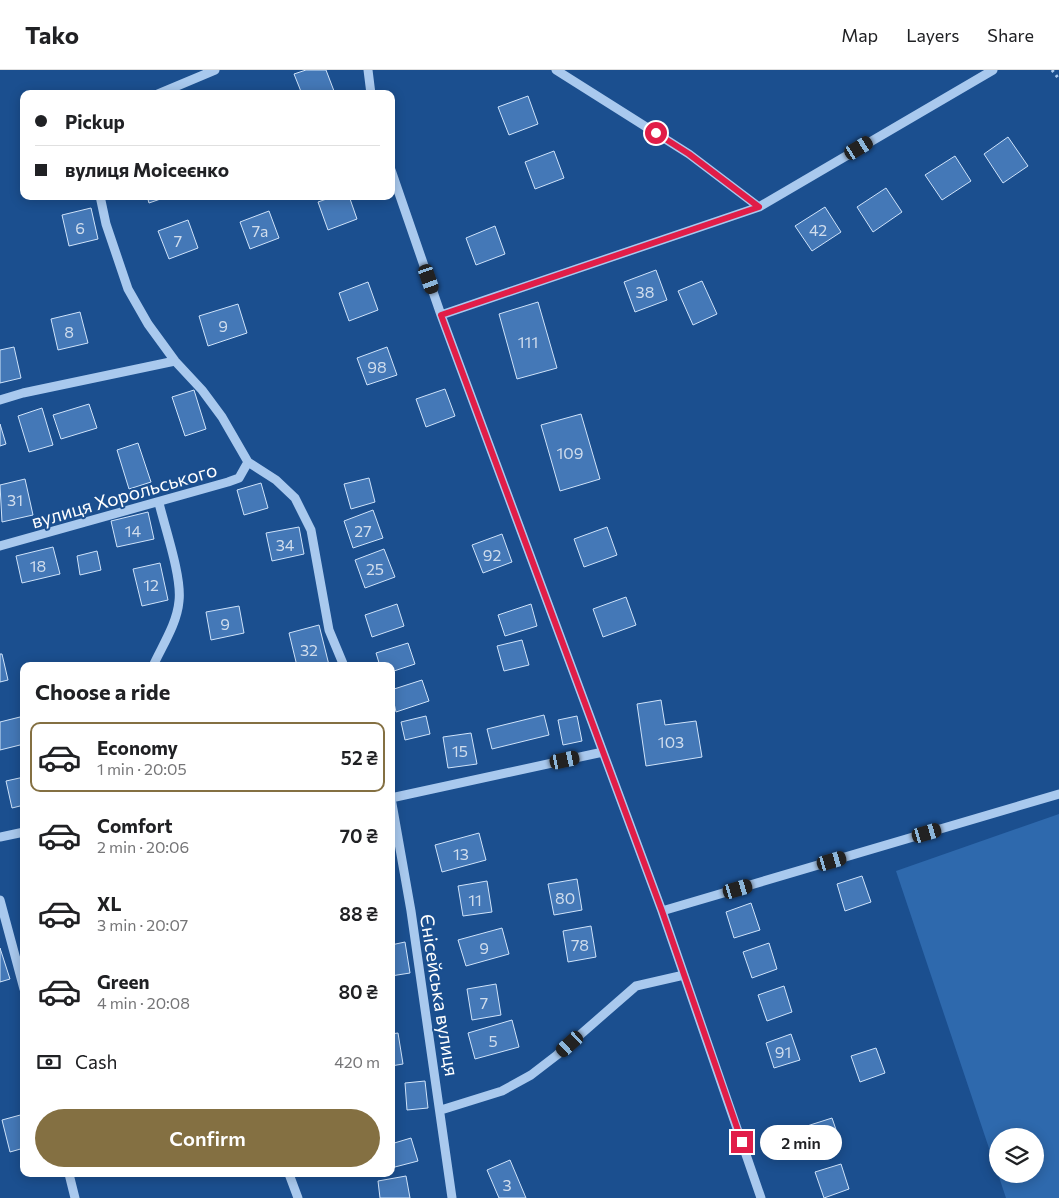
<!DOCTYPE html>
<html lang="en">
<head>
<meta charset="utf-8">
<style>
  body { margin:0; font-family:Commissioner,sans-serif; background:#f6f6f6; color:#202124; height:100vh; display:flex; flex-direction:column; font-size:19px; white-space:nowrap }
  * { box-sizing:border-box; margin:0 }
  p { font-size:16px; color:#757577 }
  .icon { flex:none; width:28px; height:28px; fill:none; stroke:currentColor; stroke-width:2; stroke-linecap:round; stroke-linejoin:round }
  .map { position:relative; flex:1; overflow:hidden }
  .side { position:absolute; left:20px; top:592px; width:375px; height:515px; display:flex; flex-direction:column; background:#fff; border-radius:10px; box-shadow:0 2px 12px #0003 }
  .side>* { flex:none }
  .hud { position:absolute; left:20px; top:20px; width:375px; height:110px; border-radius:10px; box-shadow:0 2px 12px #0003; display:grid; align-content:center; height:110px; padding:0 15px; background:#fff }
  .fabs { position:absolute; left:989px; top:1058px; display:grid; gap:10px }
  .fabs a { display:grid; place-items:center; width:55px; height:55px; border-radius:50%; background:#fff; box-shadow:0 2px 12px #0003; font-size:25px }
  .end { position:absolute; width:22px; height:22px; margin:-11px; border:6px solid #e11d48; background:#fff; box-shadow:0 0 0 2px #fff }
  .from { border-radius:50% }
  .bubble { position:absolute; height:35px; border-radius:18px; background:#fff; box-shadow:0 2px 12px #0003; font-size:16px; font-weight:600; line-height:35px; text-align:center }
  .car { position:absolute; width:15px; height:30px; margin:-15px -8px; border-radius:6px; box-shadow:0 0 4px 1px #0007; background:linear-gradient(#222 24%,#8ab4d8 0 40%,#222 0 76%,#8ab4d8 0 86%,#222 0) }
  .hud b { display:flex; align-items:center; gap:18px; height:48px; font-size:19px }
  .hud b+b { border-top:1px solid #e0e0e0 }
  .hud i { width:12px; height:12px; background:#202124 }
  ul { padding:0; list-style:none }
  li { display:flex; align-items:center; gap:15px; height:70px; margin:0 10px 8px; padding:0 5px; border:2px solid transparent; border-radius:10px }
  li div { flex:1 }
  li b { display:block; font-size:19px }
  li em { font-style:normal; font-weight:600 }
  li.current { border-color:#847042 }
  li>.icon { width:45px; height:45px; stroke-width:1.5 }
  h2 { padding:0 15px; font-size:22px; line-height:60px }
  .pay { display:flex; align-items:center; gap:12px; height:55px; padding:0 15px; font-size:19px }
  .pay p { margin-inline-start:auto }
  .action { display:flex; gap:10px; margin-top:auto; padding:10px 15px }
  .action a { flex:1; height:58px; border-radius:30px; background:#847042; color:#fff; font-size:20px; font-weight:600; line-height:58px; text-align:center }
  header { display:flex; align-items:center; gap:30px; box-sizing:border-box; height:70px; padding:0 25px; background:#fff; border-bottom:1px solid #e0e0e0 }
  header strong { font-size:24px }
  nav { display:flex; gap:28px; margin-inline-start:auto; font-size:18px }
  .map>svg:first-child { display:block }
  .green { fill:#2e69ad }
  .building { fill:#4478b7; stroke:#cfe3fa }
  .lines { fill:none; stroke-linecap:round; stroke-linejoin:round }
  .path { stroke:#a9c9ee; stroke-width:3; stroke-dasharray:2.5 4; stroke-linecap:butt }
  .minor { stroke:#a9c9ee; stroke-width:9 }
  .route { stroke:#e11d48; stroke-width:6 }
  .labels { text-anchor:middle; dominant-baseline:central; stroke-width:4; stroke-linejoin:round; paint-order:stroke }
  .number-label { font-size:16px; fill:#d0dded }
  .street-label { font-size:19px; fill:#fff; stroke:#1b4f8f }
</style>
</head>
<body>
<header>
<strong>Tako</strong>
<nav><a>Map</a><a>Layers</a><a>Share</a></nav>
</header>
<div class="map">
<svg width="1059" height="1128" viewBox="0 0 1059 1128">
  <rect width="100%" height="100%" fill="#1b4f8f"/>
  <path class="green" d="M1059,744V1128H1006L998,1104H1035V1066H998L997,1102L896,801Z"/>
  <path class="building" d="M306,0H326L334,21L326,24H302L294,4Z
    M528,26L538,54L509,65L498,37Z
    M1008,67L1028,96L1003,113L984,84Z
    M554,81L564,108L535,119L525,92Z
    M955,86L971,111L942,130L925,105Z
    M886,118L902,142L873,162L857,137Z
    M147,126H169L149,133Z
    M335,126H349L357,149L328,160L318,132Z
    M825,137L841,162L812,181L795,156Z
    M91,138L98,169L69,176L62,145Z
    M269,141L279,168L250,179L240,152Z
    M188,150L198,178L169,189L158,161Z
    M495,156L505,184L476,195L466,168Z
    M656,200L667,230L635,242L624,212Z
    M702,211L717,244L693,255L678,221Z
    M368,212L378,240L349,251L339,223Z
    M538,232L557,298L517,309L499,244Z
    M238,234L247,263L208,276L199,246Z
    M80,242L88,273L58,280L51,249Z
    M14,277L21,308L0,313V280Z
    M387,277L397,305L367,315L357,288Z
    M445,319L455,346L426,357L416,329Z
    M194,320L206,359L185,366L172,327Z
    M89,334L97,358L61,369L53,345Z
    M42,338L53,375L29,382L18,346Z
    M581,344L600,409L560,421L541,355Z
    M0,354L6,374L0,376Z
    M138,373L151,412L129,419L117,380Z
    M369,408L375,432L351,439L344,414Z
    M25,409L33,445L2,452L0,415Z
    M261,413L268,438L244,445L237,420Z
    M373,440L383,468L353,478L344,451Z
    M148,442L154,469L117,477L111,451Z
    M299,457L304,484L272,491L266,463Z
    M607,457L617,485L584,497L574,469Z
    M502,464L512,492L483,503L472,475Z
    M53,477L60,504L22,513L16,486Z
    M384,479L395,507L365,518L355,490Z
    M97,481L101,500L80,505L77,486Z
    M160,493L168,530L142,536L133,499Z
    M626,527L636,555L603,567L593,539Z
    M397,534L404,556L372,567L365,545Z
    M531,534L537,556L505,566L498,545Z
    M239,536L244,563L211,570L206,542Z
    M319,555L329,595L297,596L289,563Z
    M522,570L529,595L504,601L497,576Z
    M408,573L415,594L391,602V596H380L376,583Z
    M0,584H2L8,610L0,612Z
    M422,610L429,631L396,642L391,620Z
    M661,630L665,655L696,651L702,687L646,696L637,634Z
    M544,645L549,665L492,679L487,659Z
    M24,646V674L0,680V652Z
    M426,646L430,664L405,670L401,652Z
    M577,646L582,671L563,675L558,650Z
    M471,663L477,694L448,698L443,667Z
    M24,707V735L12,738L6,711Z
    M479,763L486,790L442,802L435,775Z
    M862,806L871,832L845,841L837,814Z
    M577,809L582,840L554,845L548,814Z
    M487,811L492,842L463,846L458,816Z
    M751,833L760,860L734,868L726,842Z
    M591,856L596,887L568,892L563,861Z
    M502,858L509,884L466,896L458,870Z
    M405,872L410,903L391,906V875Z
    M769,873L777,899L752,908L743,882Z
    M0,878L10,909L0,912Z
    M496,914L501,945L472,950L467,919Z
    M784,916L792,942L767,951L758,925Z
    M512,950L519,977L475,989L468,963Z
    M398,963L403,994L391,996V964Z
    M791,964L800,990L774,998L766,973Z
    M876,978L885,1003L860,1012L851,986Z
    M425,1011L428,1038L407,1040L405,1013Z
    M24,1044V1078L10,1082L2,1050Z
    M832,1048L841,1074L815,1082L807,1056Z
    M411,1068L418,1091L391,1098V1074Z
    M510,1090L526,1128H499L487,1100Z
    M841,1094L849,1119L824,1128L815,1102Z
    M406,1106L410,1128H380L378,1111Z"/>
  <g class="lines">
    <path class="path" d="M1052,0L1059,9"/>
    <path class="minor" d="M368,0L371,24
      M556,0L689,84L759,137
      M158,24L215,0
      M391,100L441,245L662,841L761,1128
      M100,126L106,154L128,219L148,254L175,291L202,320L222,347L248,392L276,410L295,428L311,460L329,560L344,596
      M441,245L759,137L993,0
      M0,330L23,323L175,291
      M0,476L228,412L239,408L248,392
      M153,596C162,576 177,554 179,531C182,507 165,458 159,433
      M0,767L24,762
      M0,830L24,919
      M662,841L1059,724
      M441,1040L502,1021L531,1005L557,985L636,916L684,905
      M69,1104L75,1128
      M289,1104L298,1128
      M452,1128L411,841L391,728L603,682"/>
  </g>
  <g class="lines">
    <path class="route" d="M656,63L689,84L759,137L441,245L662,841L742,1072"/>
  </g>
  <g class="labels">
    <g class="number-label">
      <text x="80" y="157">6</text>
      <text x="818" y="159">42</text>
      <text x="260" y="160">7а</text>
      <text x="178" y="170">7</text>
      <text x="645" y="221">38</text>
      <text x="223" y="255">9</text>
      <text x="69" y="261">8</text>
      <text x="528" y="271">111</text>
      <text x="377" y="296">98</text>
      <text x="570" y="382">109</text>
      <text x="15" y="429">31</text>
      <text x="133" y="460">14</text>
      <text x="363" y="460">27</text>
      <text x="285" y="474">34</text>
      <text x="492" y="484">92</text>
      <text x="38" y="495">18</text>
      <text x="375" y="498">25</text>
      <text x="151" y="514">12</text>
      <text x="225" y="553">9</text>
      <text x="309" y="579">32</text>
      <text x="671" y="671">103</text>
      <text x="460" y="680">15</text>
      <text x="461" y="783">13</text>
      <text x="565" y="827">80</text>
      <text x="475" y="829">11</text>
      <text x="580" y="874">78</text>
      <text x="484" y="877">9</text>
      <text x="484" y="932">7</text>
      <text x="493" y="970">5</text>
      <text x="783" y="981">91</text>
      <text x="507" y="1114">3</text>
    </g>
    <g class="street-label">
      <text transform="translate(124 425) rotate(-16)">вулиця Хорольського</text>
      <text transform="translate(440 925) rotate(81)">Єнісейська вулиця</text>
    </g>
  </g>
</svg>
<div class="fabs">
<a><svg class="icon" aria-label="layers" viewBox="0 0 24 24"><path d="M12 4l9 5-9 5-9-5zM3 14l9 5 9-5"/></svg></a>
</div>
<i class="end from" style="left:656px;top:63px"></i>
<i class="end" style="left:742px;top:1072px"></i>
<div class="bubble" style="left:760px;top:1055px;width:82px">2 min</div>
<i class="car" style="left:859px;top:78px;rotate:59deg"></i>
<i class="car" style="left:429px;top:209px;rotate:161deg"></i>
<i class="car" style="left:565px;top:690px;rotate:78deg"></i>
<i class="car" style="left:927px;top:763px;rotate:74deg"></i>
<i class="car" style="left:832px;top:791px;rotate:74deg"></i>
<i class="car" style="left:738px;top:819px;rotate:74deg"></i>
<i class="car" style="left:570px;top:974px;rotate:228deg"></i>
<div class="hud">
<b><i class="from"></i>Pickup</b>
<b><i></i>вулиця Моісеєнко</b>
</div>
<section class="side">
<h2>Choose a ride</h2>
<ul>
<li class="current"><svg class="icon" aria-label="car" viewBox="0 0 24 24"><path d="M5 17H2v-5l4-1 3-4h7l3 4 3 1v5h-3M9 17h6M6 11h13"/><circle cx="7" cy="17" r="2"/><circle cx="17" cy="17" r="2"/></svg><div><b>Economy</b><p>1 min · 20:05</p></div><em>52 ₴</em></li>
<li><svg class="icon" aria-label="car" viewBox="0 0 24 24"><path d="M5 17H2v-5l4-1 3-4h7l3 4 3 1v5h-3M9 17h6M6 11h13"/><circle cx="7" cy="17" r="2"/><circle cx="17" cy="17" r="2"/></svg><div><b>Comfort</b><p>2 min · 20:06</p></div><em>70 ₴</em></li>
<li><svg class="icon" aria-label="car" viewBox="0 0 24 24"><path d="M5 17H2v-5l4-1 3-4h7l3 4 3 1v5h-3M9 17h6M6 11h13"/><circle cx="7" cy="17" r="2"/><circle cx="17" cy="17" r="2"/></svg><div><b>XL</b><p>3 min · 20:07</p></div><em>88 ₴</em></li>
<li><svg class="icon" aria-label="car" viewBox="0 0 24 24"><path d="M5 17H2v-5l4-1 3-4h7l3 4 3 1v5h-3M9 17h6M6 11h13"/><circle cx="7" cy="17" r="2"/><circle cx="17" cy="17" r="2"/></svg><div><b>Green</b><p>4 min · 20:08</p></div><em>80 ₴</em></li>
</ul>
<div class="pay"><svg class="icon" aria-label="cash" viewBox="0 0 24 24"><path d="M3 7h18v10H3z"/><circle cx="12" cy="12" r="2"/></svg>Cash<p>420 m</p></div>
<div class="action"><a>Confirm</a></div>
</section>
</div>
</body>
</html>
